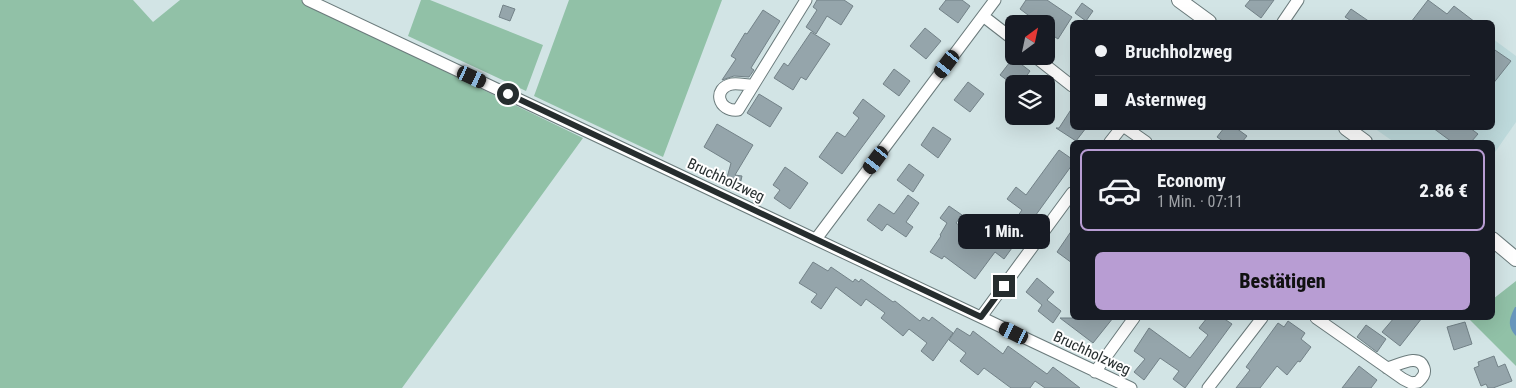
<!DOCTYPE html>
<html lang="de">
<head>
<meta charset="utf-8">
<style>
  body { margin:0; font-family:"Roboto Condensed",sans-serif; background:#20242c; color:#f1f3f6; height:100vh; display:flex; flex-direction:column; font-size:19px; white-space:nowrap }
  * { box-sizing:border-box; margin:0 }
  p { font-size:16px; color:#9ea1a6 }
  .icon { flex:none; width:28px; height:28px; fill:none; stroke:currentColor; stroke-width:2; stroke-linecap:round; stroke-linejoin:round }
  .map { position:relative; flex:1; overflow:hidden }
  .drawer { position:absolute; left:1070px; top:140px; width:425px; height:180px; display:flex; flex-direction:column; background:#171b24; border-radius:8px; box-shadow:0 5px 20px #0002 }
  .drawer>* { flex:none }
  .banner { position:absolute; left:1070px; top:20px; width:425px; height:110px; border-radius:8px; box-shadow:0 5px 20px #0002; display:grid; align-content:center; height:110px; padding:0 25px; background:#171b24 }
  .needle { width:32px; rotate:33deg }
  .fabs { position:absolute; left:1005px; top:15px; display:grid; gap:10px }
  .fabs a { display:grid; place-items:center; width:50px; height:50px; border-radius:8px; background:#171b24; box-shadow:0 5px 20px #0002; font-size:25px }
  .end { position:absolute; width:22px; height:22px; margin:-11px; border:6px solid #262d2e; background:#fff; box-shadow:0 0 0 2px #fff }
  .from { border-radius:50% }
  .bubble { position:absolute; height:35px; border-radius:8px; background:#171b24; box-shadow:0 5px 20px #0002; font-size:16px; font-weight:800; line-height:35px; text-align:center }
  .car { position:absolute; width:15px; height:30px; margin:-15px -8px; border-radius:6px; box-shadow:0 0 4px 1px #0007; background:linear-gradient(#222 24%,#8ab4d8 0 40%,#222 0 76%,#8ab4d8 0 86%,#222 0) }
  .banner b { display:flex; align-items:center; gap:18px; height:48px; font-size:19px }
  .banner b+b { border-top:1px solid #363941 }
  .banner i { width:12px; height:12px; background:#f1f3f6 }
  ul { padding:9px 0 0; list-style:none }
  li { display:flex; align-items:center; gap:15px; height:82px; margin:0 10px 8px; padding:0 15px; border:2px solid transparent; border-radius:8px }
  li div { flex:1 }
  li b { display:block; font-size:19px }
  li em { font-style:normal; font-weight:800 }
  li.selected { border-color:#b89dd3 }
  li>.icon { width:45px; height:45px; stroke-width:1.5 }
  .primary-button { display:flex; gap:10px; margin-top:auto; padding:10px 25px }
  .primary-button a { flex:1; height:58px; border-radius:8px; background:#b89dd3; color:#111; font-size:20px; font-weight:800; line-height:58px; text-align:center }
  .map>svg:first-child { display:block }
  .built { fill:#bedadc }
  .green { fill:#91c1a7 }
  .water { fill:#6796bc }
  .building { fill:#95a5ab; stroke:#738288 }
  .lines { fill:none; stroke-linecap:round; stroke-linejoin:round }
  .minor-casing { stroke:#6b7b7c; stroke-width:13 }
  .tertiary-casing { stroke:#6b7b7c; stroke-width:16 }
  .minor { stroke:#fff; stroke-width:11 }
  .tertiary { stroke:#fff; stroke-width:14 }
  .route { stroke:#262d2e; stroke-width:6 }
  .labels { text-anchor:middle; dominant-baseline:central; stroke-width:4; stroke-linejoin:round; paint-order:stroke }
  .street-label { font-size:15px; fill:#262d2e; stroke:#fff }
</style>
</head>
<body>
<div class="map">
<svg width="1516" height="388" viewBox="0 0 1516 388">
  <rect width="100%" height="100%" fill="#d2e4e5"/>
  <path class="built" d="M1493,39L1516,56V122L1493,155L1492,142H1394L1374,128H1492Z"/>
  <path class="green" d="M0,0H133L153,22L180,0H308L399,49L583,138L402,388H0Z
    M421,0H430L543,45L526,91L408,36Z
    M569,0H722L663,157L534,96Z
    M1516,281V366L1468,318H1492L1493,299Z"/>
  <path class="water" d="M1515,307H1516V336C1507,326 1509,319 1515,307Z"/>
  <path class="building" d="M817,0H844L853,6L841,25L827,16L816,34L806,27L817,10L813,7Z
    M946,0H962L970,6L958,23L939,9Z
    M1026,0H1047L1072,17L1058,39L1046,31V24H1040L1020,9Z
    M1250,0H1274L1261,18L1245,6Z
    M1428,0L1447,14L1454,6L1475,22H1411Z
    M1082,3L1093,11L1086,21L1075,13Z
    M503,5L515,9L510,21L499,17Z
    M1351,9L1370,22H1353L1345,17Z
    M763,10L780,21L751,68L754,70L749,77L734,76L722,80L736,59L731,56L745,33L747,34Z
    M925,28L941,41L926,59L910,46Z
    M811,32L830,44L806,80L801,77L793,90L774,78L784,63L788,66Z
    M1492,48L1511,61L1492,85Z
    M1013,58L1030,71L1021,84H1012L1000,75Z
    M894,69L910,81L899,96L883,84Z
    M968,82L984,94L970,112L954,100Z
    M759,94L782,108L770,127L747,113Z
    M863,99L885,116L842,174L819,157L837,132L845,137L859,118L853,113Z
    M1072,108V128H1086L1076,141L1056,128H1059Z
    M717,124L753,145L735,175L742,176L739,189L725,185L731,163L704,147Z
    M933,127L951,139L938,158L921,145Z
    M1224,128H1236L1247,136L1242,142H1224L1217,137Z
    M1433,128H1470L1478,134L1471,142H1452Z
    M1059,150L1072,159V165L1004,259L995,252L975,279L944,256L942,259L930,252L941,236L940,235L947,223L940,218L949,206L962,215L956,223L979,240L984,233L989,237L999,222L1009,228L1022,210L1007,199L1016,187L1026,195Z
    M909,164L924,175L913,192L897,180Z
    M785,167L808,183L790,209L774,198L780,190L773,185Z
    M908,195L919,203L906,222L913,227L906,237L887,224L882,231L867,220L879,204L894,214Z
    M1072,230V263L1057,252Z
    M813,262L828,271L831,267L853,282L855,279L859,282L861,279L893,302L895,301L920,321L923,317L929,321L932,317L953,333L933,361L921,351L927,343L909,329L903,336L881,318L885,313L866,299L861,306L836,287L821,309L811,302L817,294L799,283Z
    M1037,278L1054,292L1047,300L1061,311L1053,323L1038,311L1042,305L1026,292Z
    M1060,318H1113L1093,343Z
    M1207,318H1223L1232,324L1185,388L1173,379L1179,371L1160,358L1144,380L1134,372L1145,359L1134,351L1149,328L1190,358L1208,335L1199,328Z
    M1394,318H1422L1400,346L1382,332Z
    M1288,321L1305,333L1301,339L1311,347L1300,362L1298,361L1287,375L1277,366L1260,388H1236L1250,370L1246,367L1278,323L1284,327Z
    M1465,322L1472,344L1454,350L1447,327Z
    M1366,325L1386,339L1377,352L1357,337Z
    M957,328L970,336L973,331L1003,354L1008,346L1047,374L1053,367L1080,388H1045L1035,381L1030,388H1011L984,368L978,375L960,361L966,353L949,340Z
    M1494,356L1498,367L1505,364L1512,381L1493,388H1488L1486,384L1481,386L1474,368L1479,366L1478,362Z
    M1359,366L1377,380L1371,388H1342Z"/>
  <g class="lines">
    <defs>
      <path id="minor" d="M308,0L1131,388
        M983,16L1014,40
        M1283,22L1298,0
        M1034,56L1072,86
        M753,85C746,85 738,83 732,84C712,88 718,112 738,110L806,0
        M1126,128L1146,142
        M1110,142L1121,128
        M816,239L995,0
        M981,317L1072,193
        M1316,318L1403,379L1411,383L1418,382C1422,378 1426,374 1424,368C1419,352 1397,366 1387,368
        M1095,372L1134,318
        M1208,388L1262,318"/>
      <path id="tertiary" d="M1179,0L1209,22
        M1346,128L1365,142
        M1492,239L1516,259"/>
    </defs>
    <use href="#minor" class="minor-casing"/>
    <use href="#tertiary" class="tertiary-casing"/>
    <use href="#minor" class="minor"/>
    <use href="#tertiary" class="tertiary"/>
  </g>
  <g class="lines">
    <path class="route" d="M508,94L981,317L1004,286"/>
  </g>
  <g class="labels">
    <g class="street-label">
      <text transform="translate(726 180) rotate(25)">Bruchholzweg</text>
      <text transform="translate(1092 353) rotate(25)">Bruchholzweg</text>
    </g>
  </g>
</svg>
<div class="fabs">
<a><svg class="needle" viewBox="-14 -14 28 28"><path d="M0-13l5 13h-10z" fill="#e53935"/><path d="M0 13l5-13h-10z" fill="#9ea1a6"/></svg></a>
<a><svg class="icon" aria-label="layers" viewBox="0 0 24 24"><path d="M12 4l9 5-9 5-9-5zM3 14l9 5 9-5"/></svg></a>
</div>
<i class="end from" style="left:508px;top:94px"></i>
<i class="end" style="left:1004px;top:286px"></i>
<div class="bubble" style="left:958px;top:214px;width:92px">1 Min.</div>
<i class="car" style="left:947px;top:64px;rotate:217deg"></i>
<i class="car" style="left:472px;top:77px;rotate:115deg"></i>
<i class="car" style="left:876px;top:160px;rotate:217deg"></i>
<i class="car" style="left:1014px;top:333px;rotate:296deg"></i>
<div class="banner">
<b><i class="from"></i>Bruchholzweg</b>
<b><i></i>Asternweg</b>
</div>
<section class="drawer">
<ul>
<li class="selected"><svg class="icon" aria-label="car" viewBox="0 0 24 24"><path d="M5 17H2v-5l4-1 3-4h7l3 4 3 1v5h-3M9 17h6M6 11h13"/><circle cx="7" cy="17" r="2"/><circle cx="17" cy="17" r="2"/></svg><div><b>Economy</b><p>1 Min. · 07:11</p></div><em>2.86 €</em></li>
</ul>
<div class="primary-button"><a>Bestätigen</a></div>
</section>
</div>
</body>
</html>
